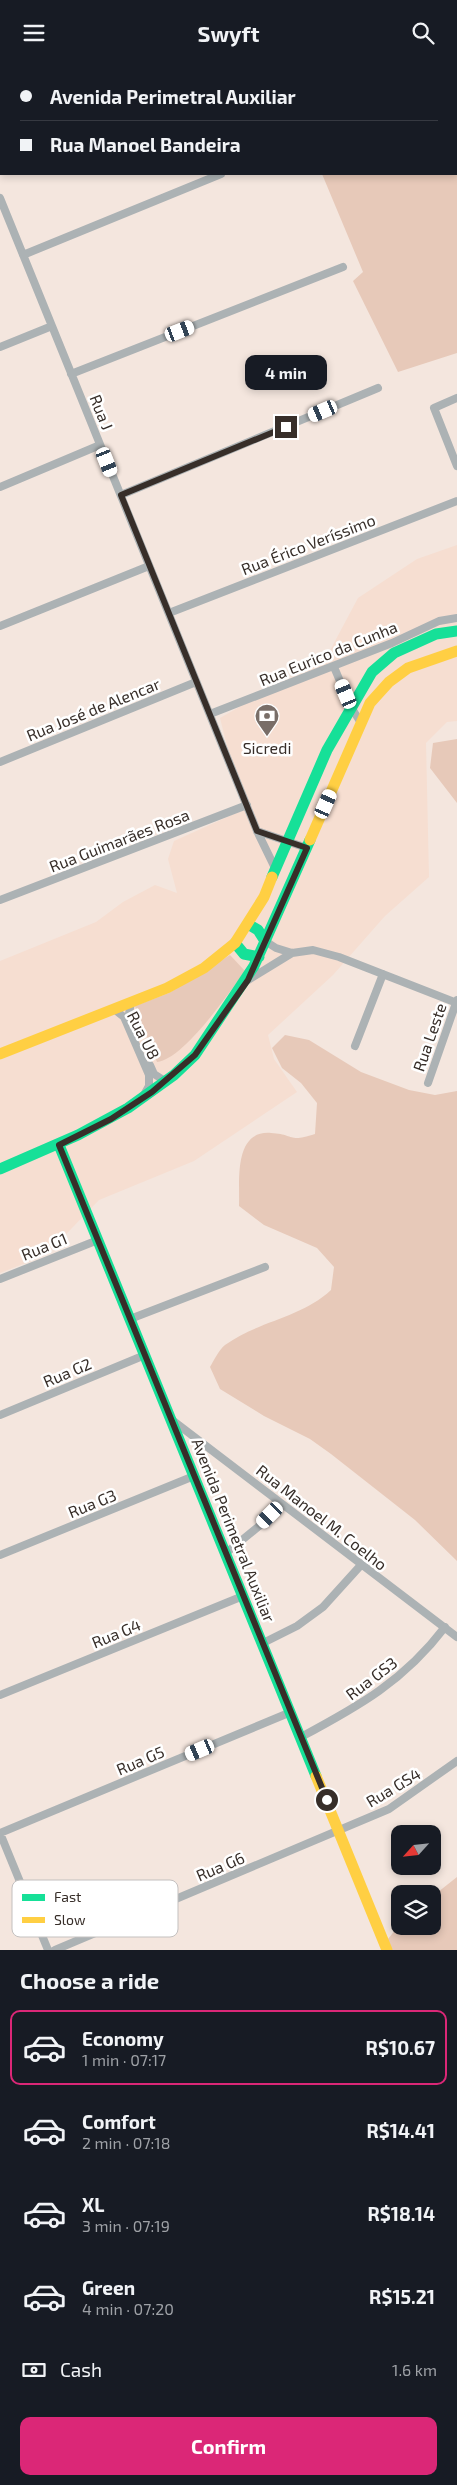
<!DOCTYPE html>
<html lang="en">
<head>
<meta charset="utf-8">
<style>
  body { margin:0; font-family:"Exo 2",sans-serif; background:#20242c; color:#f1f3f6; height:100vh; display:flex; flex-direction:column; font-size:19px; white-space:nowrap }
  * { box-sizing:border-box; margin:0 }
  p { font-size:16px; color:#9ea1a6 }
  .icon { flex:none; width:28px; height:28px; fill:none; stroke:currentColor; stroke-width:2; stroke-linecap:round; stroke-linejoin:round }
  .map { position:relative; height:1885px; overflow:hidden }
  .drawer { display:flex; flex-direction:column; background:#171b24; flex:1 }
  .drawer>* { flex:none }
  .top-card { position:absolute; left:0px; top:0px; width:458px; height:110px; box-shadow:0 2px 8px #0003; display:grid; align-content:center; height:110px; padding:0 20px; background:#171b24 }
  .needle { width:32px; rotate:243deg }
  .fabs { position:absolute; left:391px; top:1760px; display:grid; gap:10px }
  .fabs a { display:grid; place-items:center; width:50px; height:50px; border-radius:10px; background:#171b24; box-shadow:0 2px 8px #0003; font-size:25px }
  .end { position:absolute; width:22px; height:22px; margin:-11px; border:6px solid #372e29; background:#fff; box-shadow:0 0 0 2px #fff }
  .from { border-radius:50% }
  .bubble { position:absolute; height:35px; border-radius:10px; background:#171b24; box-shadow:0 2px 8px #0003; font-size:16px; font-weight:700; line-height:35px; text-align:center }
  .car { position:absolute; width:15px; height:30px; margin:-15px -8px; border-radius:6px; box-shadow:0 0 4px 1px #0007; background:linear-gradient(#fff 24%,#345 0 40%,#fff 0 76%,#345 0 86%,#fff 0) }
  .top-card b { display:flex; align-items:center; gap:18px; height:48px; font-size:19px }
  .top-card b+b { border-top:1px solid #363941 }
  .top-card i { width:12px; height:12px; background:#f1f3f6 }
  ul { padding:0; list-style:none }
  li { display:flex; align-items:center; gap:15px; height:75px; margin:0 10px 8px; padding:0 10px; border:2px solid transparent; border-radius:10px }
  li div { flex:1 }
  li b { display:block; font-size:19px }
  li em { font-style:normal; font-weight:700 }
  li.current { border-color:#db2777 }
  li>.icon { width:45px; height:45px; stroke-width:1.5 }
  h2 { padding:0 20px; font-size:22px; line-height:60px }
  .pay { display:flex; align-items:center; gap:12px; height:55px; padding:0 20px; font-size:19px }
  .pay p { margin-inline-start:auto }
  .primary-button { display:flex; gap:10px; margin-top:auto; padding:10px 20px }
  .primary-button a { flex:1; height:58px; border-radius:10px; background:#db2777; color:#fff; font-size:20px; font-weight:700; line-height:58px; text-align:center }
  header { display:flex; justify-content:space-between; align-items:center; height:65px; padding:0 20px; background:#171b24; font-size:22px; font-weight:700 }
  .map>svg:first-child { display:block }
  .built { fill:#f6ded1 }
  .green { fill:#e7c9b9 }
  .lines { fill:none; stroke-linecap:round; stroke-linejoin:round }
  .street { stroke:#acb2b4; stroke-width:8 }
  .fast { stroke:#16e098; stroke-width:11 }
  .slow { stroke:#ffcf43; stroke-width:11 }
  .route { stroke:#372e29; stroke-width:6 }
  .labels { text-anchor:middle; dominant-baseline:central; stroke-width:5; stroke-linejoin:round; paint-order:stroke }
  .street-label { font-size:16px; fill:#372e29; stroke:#fff }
  .poi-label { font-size:16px; fill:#372e29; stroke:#fff }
  .key { fill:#fff; stroke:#c3c0bf; stroke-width:1 }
  .key-label { font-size:14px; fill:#372e29 }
</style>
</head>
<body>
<header><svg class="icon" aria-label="menu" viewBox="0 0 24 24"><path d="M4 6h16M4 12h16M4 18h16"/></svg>Swyft<svg class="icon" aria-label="search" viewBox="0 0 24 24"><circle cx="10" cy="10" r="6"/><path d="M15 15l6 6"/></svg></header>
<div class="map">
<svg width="457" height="1885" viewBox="0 0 457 1885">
  <rect width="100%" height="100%" fill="#f4e6de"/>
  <path class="built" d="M457,480V656L447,657L426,678L429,812L385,851L333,910L268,970L274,994L297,1027L194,1096L99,1135L46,1190L0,1208V896L96,857L123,837L155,820L177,828L168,794L174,776L243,745L220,653L326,593L358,533L417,494Z"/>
  <path class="green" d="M266,0H413L414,1H267Z
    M457,31V288L398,307L353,216L363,207L322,109H456Z
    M457,674V738L430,703L433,678Z
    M230,890L245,906C228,929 184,994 157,997L135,941L169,928Z
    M285,970L309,975L361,1007L409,1025L435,1030L457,1026V1496L415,1455L331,1389L310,1374L264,1351L220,1324L210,1302C214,1295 219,1285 225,1280C258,1256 301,1253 331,1225L334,1202L317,1183L264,1160L239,1141C240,1116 233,1065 271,1068C294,1069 288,1078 315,1069L317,1038L301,1018L282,1003L272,983Z
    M457,1812V1885H392L388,1874L400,1859V1861H432L433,1831Z"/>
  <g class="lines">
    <path class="street" d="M142,1L144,0
      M0,61H1
      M0,133L257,766L275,803
      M23,190L221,109
      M0,282L52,261
      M71,309L343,202
      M457,333L434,343L457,401
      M0,422L100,380
      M121,430L378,323
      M169,548L457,436
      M0,561L149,501
      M334,602L351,642L361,658
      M210,649L392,578L439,556L457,553
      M0,697L196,617
      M257,766L307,783
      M0,835L247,740
      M265,876L276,883L292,888L313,885L339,892L457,938
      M248,915L292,888
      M131,937L129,949L133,962
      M114,944L124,952L149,1010V1021L144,1030
      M355,981L383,909
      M150,1000L154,1009L165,1016
      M428,1018L457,935
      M0,1214L98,1175
      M130,1254L265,1202
      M0,1350L145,1290
      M172,1355L457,1572
      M226,1488L258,1462L282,1439
      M0,1490L194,1411
      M263,1578L297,1561L323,1542L361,1500
      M0,1630L243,1531
      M301,1672C359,1641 404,1616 445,1562
      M0,1768L291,1647
      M0,1768L48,1885
      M55,1885L389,1744L457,1696"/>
    <path class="fast" d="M272,812L327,685L372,607L394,588L436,569L457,566
      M248,859L258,865L265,876
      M235,878L244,889L259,892
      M59,1080L316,1711
      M0,1104L78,1070L128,1043L174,1010L195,990L254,901L310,775"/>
    <path class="slow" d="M310,775L370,638L389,617L408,603L457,586
      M0,989L167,923L204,903L235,878L264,832L272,812
      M316,1711L387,1885"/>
  </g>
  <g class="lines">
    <path class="route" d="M286,362L121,430L257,766L307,783L248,915L195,990L152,1027L111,1054L59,1080L327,1735"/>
  </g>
  <defs>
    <symbol id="bank-pin" viewBox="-11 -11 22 30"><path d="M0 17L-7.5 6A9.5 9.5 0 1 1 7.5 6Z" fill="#796e68" stroke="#fff"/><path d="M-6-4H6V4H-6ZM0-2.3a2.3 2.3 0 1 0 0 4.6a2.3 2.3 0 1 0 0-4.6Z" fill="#fff"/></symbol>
  </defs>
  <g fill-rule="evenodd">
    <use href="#bank-pin" x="253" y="637" width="28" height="38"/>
  </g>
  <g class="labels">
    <g class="street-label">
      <text transform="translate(102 347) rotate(68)">Rua J</text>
      <text transform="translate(308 479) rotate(-21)">Rua Érico Veríssimo</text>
      <text transform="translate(328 588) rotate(-22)">Rua Eurico da Cunha</text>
      <text transform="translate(93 644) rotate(-22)">Rua José de Alencar</text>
      <text transform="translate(119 775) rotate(-21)">Rua Guimarães Rosa</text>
      <text transform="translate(144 970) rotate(63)">Rua U8</text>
      <text transform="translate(429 972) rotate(-71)">Rua Leste</text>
      <text transform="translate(44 1181) rotate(-22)">Rua G1</text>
      <text transform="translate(67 1307) rotate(-23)">Rua G2</text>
      <text transform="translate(92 1438) rotate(-22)">Rua G3</text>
      <text transform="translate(322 1452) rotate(38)">Rua Manoel M. Coelho</text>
      <text transform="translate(234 1465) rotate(68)">Avenida Perimetral Auxiliar</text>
      <text transform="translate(116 1568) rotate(-22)">Rua G4</text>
      <text transform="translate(371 1613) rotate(-37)">Rua GS3</text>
      <text transform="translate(140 1695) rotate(-23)">Rua G5</text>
      <text transform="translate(393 1722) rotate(-31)">Rua GS4</text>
      <text transform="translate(220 1801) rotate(-23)">Rua G6</text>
    </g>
    <g class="poi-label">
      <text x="267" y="682">Sicredi</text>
    </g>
  </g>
  <rect x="12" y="1815" width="166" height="57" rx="8" class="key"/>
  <rect x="22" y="1829" width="23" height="7" fill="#16e098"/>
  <rect x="22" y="1852" width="23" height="6" fill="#ffcf43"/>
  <g class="key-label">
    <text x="54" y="1837">Fast</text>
    <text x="54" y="1860">Slow</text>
  </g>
</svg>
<div class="fabs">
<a><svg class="needle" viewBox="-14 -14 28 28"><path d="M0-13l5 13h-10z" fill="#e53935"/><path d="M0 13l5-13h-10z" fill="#9ea1a6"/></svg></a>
<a><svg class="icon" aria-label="layers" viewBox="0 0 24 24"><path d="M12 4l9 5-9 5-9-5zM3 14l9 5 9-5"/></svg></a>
</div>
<i class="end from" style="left:327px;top:1735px"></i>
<i class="end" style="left:286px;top:362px"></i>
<div class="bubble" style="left:245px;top:290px;width:82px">4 min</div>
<i class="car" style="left:180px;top:266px;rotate:69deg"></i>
<i class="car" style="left:323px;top:346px;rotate:247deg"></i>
<i class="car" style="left:107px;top:397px;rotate:158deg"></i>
<i class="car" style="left:346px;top:629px;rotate:337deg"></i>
<i class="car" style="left:326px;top:739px;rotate:24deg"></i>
<i class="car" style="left:270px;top:1450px;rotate:225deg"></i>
<i class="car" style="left:200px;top:1685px;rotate:247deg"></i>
<div class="top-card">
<b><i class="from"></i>Avenida Perimetral Auxiliar</b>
<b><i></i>Rua Manoel Bandeira</b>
</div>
</div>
<section class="drawer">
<h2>Choose a ride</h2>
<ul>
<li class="current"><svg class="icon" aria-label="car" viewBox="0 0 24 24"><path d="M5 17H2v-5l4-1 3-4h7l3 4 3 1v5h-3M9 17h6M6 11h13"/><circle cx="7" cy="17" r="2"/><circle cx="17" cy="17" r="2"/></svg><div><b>Economy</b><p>1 min · 07:17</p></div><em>R$10.67</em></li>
<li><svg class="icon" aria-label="car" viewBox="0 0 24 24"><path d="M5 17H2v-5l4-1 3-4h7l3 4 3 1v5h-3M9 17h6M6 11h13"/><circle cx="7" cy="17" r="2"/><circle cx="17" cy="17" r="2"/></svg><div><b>Comfort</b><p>2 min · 07:18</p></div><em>R$14.41</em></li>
<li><svg class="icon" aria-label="car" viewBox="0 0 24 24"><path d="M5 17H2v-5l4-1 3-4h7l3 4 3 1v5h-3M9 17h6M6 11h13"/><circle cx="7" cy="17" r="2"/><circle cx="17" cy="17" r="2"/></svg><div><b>XL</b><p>3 min · 07:19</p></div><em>R$18.14</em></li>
<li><svg class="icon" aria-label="car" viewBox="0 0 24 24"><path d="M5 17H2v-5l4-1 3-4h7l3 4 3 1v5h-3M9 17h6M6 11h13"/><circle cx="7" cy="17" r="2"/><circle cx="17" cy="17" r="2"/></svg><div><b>Green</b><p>4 min · 07:20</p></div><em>R$15.21</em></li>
</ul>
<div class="pay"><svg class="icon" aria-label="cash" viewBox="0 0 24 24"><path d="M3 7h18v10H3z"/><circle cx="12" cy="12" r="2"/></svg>Cash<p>1.6 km</p></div>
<div class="primary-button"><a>Confirm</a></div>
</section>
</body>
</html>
